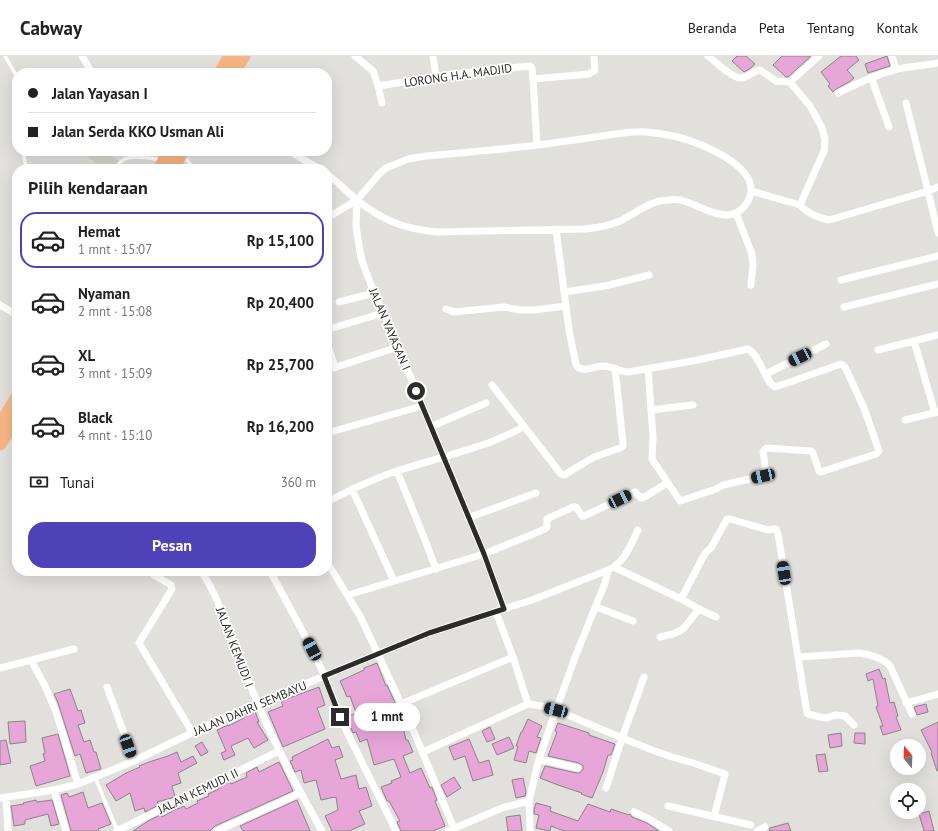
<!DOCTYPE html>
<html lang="id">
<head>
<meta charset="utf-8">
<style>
  body { margin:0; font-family:"PT Sans",sans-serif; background:#f2f2f2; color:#202124; height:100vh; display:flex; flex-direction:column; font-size:15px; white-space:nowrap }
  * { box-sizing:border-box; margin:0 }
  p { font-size:13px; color:#757577 }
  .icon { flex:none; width:22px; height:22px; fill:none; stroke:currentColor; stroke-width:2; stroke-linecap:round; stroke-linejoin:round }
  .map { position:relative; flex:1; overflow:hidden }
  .drawer { position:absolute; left:12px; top:108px; width:320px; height:412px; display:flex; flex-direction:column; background:#fff; border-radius:16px; box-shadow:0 4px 16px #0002 }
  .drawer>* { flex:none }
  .hud { position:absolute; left:12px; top:12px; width:320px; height:88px; border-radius:16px; box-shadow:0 4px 16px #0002; display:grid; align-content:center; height:88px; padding:0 16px; background:#fff }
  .needle { width:26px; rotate:341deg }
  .controls { position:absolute; left:890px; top:683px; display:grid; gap:8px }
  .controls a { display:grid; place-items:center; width:36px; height:36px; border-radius:50%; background:#fff; box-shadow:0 4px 16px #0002; font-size:20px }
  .end { position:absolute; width:18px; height:18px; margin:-9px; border:5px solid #2b2b29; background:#fff; box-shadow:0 0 0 2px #fff }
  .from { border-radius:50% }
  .bubble { position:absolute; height:28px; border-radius:14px; background:#fff; box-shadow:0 4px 16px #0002; font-size:13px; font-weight:600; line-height:28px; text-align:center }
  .car { position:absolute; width:12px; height:24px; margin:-12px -6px; border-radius:5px; box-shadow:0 0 3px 1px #0007; background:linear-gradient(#222 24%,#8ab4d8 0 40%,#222 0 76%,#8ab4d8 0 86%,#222 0) }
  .hud b { display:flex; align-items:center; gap:14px; height:38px; font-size:15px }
  .hud b+b { border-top:1px solid #e0e0e0 }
  .hud i { width:10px; height:10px; background:#202124 }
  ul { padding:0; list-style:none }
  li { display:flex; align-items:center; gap:12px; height:56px; margin:0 8px 6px; padding:0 8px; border:2px solid transparent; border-radius:16px }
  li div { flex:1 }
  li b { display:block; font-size:15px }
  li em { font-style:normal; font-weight:600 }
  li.active { border-color:#4f42b9 }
  li>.icon { width:36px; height:36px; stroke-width:1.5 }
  h2 { padding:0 16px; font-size:18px; line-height:48px }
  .pay { display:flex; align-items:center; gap:10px; height:44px; padding:0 16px; font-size:15px }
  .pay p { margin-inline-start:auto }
  .primary-button { display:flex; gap:8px; margin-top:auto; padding:8px 16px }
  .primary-button a { flex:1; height:46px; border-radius:16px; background:#4f42b9; color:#fff; font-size:16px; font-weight:600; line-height:46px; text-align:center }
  header { display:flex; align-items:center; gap:24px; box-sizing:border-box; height:56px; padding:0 20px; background:#fff; border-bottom:1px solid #e0e0e0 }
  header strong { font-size:19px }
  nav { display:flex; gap:22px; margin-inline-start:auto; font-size:14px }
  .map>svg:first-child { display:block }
  .built { fill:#d8d4c9 }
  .building { fill:#e8a5d8; stroke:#888487 }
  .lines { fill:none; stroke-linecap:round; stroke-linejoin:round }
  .lane { stroke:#fff; stroke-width:3.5 }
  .street { stroke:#fff; stroke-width:7 }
  .highway { stroke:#f7b584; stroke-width:13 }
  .route { stroke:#2b2b29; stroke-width:5 }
  .labels { text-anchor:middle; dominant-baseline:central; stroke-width:3.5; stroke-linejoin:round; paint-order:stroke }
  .street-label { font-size:12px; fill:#2b2b29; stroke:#fff }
</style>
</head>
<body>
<header>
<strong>Cabway</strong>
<nav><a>Beranda</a><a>Peta</a><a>Tentang</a><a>Kontak</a></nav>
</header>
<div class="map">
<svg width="938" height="775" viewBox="0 0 938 775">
  <rect width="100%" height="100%" fill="#e2e0dc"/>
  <path class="built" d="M86,95H107L127,113H101L84,97Z"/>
  <path class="building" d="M737,0H746L755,8L751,12L744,16L732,5Z
    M782,0H810V1L788,21H786L773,9Z
    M841,0H856L859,4L847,14L854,22L849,26L836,33L833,36L828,30L830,28L821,16Z
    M887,0L890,10L868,17L865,8Z
    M377,607L386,630L387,629L401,660L404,666L402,667L406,684H408L413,696L403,700L410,717L421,712L430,732L432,731L437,744L435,745L445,770L433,775H401L397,766L400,765L389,745H387L381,731L392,727L391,725L401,721L394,703L374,709L367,683L360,686L356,676L353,677L346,661L356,657L350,640L347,641L340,625L364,614V612Z
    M879,613L883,623L885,622L890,647L894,646L898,660L896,661L901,674L883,679L880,670H883L876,651L878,650L873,623L868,625L866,618Z
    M319,631L325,649L317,652L325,673L283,691L268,656L283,650L281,645Z
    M70,633L78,655L81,654L85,667L78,669L84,686L90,684L94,696H96L101,713L86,717L80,698L75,700L58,647L54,638Z
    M926,648L928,656L917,659L914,651Z
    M255,655L259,666H257L268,684L254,692L248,682L231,690L235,699L224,704L221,697L226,695L217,674L228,669V670L244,662L243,660Z
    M528,663L542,670L537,681L541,682L536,697L529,695L526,707L514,704L518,690H516L521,676H522Z
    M25,665L26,686L10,688L8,666Z
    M938,666V715H937L931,697L932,696L921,674Z
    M558,667L589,677V679L615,688L611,699H608L603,716L592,742L581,738L582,737L558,729L540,722L545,710L577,717H580L583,713V710L579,707L548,700L557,676L555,675Z
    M490,671L495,683L487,686L482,675Z
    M841,677L842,690L830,692L828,679Z
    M855,677H865V688L854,687Z
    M58,678L70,720L36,730L30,710L45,705L43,698L45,697L42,682Z
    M509,681L514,692L497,699L492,688Z
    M328,683L332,692L339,690L343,701L335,704L341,723L356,719L359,733L366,731L372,750L359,755L365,768L349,775H332L325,760L338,754L336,741L335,742V741L321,744L316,724L304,727L301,714L295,716L290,705L293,704L292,701Z
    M469,683L479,707L489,704L493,719L473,725L465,700L454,704L449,691Z
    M6,684L11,707L0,709V685Z
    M202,686L208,696L201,700L195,690Z
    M177,696L181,706L193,700L197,707L178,717L181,727L172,730L175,741L157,746L159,749L145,756L144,752L135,755L130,737L116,745L106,729L126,717L140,711L139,710L149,706L168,700Z
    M825,698L828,715L819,716L816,699Z
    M279,706L293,735L215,770L210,775H133L148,765L162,758V761L178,752V753L184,750L186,753L198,747L197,745L209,740L208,738L219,733L218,731L229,725L231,728L247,721L246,717L257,711L259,716Z
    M454,721L461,732L447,741L441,729Z
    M523,722L526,736L525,740L516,742L512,724Z
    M83,736L88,752L102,747L111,768L98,773L99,775H71L61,739L67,737L69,741Z
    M36,744L37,746L52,744L59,768L51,770L48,758L25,764V768L14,770L11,750L24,748L23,747Z
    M297,744L310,775H243L240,770Z
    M536,747L551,751L550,755L578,765L588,748L610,756L611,753L629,759L630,758L632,761L647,767L659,775H564L551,770L550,775H549L536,772L539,759L534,758V754Z
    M929,755L934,775H924L919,758Z
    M520,759L522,775H508L506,761Z
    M788,767L791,775H769L770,772Z"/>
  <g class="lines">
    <path class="lane" d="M5,0L17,21
      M23,95L26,113
      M184,100L194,113
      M114,113C117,110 120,106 123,104C132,98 152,103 162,104
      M95,721L117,774"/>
    <path class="street" d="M82,0L92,17
      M355,0L373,15L378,30
      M433,0L436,21
      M708,0C715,5 734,24 742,22C749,21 753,15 760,14L776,25L790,26L819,0
      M892,0L896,13
      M871,21L889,71
      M533,23L589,18L595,14L594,0
      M790,26L810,50L822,72L825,83L824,95L800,149C808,158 817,161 829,164L928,135L938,177
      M838,37C857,28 874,19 894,14C908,10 924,10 938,7
      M382,47L378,30L454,18L530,10L532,12L533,23L537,89
      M906,47L928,135L938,131
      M289,95L320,113
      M327,118C338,126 347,136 357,144C383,165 405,173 437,176L585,173C596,172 609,170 620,165C636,157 651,144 669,144C675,143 682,144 687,146C701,151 722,164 736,157C744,153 750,144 751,136C754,108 700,87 678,81C668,79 657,77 646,76C636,75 625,77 616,78C595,81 574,84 553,87C511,93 468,96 426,100L408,103L386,112L379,118L357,144L356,170L360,196L362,205L374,237L398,291L484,498L504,553
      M751,135L800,149
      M736,157L752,198L753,209L751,229
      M327,162L357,144
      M556,173L569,274L576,309C582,318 594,310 603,310C612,310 620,316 628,316L693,305L748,293C760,299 765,326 775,331L787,327L841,308L845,311L864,352L879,395L876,398L839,410L821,416L819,415L813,397L811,395L767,392L765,393L763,396C764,403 767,414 763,420L723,429L716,433L680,445L652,403L653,381L648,313
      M841,224L938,200
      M564,236L605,230L649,219
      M339,246L374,237
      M0,249L17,259
      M844,251L938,228
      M446,253L454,256L504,251L520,254H534L566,250
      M327,275L329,273L383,257
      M914,285L938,279
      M327,286L335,312
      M878,294L914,285L935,357
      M327,314L398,291
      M766,318L826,288
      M492,329L561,418L564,419L594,401L620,392L623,390V387L615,312
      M651,354L693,349
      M905,364L938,356
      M430,371L486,347
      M327,377L422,350
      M397,415L425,484L436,513
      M352,433L394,525
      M327,446C350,434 372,423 397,415C428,405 460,397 491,386C502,381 514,377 524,370
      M468,462L536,437
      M327,506L360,560L412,671L455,775
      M614,511L681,543L699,553L716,561
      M153,515L154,519L171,529L172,533L139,587L192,676
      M201,515L209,528L217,544C236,594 255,645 279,694C292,722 307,748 322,775
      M270,515L312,593L324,619L346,674L396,775
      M348,539L484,498L545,473L547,471V463L549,462L573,451H576L582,460H584L635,436L641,442H643L667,427
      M681,543L702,503L706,496L711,492L727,463H730L768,474L774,473H776L778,478L780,490L807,657L808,658L820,661L827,662L835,659L845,660L854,669
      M596,551L633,565
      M660,581C669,579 677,578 684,572L699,553
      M798,601L860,597C869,598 884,603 890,610L912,658
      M31,604L45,630L56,656L78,728
      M0,612L74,593
      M107,631L134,705
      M906,647L938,638
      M401,648L513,601
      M528,648L542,650L556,654L622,682L652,694L672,701L693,707L725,718L714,761
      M423,696L528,648L513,601L496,556
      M539,703L578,712
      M606,732L622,682L644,621
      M54,734L66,775
      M0,742L54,734L78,728L134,705L208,669L343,612L429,577L532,544L608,514C624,507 631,489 638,474
      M6,742L8,775
      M668,750L751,769
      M634,756L649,763L669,775
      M117,774L125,771L279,695
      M217,775L300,737
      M448,775L502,752L529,745
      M530,775L529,745L539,703L556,654L576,599L605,527L608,514
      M757,775L765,771"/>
    <path class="highway" d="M220,17L230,0
      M233,17L244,0
      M159,113L170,95
      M172,113L183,95
      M0,369L17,341
      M0,388L17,361"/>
  </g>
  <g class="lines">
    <path class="route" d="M340,661L324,620L429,577L504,553L484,498L416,335"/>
  </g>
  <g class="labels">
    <g class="street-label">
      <text transform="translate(458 19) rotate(-8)">LORONG H.A. MADJID</text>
      <text transform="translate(390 273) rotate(67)">JALAN YAYASAN I</text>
      <text transform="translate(235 591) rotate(69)">JALAN KEMUDI I</text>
      <text transform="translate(250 652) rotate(-23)">JALAN DAHRI SEMBAYU</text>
      <text transform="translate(198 735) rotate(-26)">JALAN KEMUDI II</text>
    </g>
  </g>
</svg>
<div class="controls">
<a><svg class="needle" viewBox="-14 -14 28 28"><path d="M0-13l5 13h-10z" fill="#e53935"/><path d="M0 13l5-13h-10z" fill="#757577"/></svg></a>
<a><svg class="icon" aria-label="locate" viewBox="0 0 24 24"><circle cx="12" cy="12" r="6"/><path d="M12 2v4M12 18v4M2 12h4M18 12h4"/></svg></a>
</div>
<i class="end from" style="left:416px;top:335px"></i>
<i class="end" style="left:340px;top:661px"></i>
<div class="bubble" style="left:354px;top:647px;width:66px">1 mnt</div>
<i class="car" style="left:800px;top:301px;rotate:244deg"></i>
<i class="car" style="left:763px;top:420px;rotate:258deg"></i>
<i class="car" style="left:620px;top:443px;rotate:64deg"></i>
<i class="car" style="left:784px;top:517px;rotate:351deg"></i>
<i class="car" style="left:312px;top:593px;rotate:332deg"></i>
<i class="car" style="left:556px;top:654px;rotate:285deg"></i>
<i class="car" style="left:128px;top:690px;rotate:160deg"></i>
<div class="hud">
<b><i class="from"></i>Jalan Yayasan I</b>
<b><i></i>Jalan Serda KKO Usman Ali</b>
</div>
<section class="drawer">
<h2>Pilih kendaraan</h2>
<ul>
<li class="active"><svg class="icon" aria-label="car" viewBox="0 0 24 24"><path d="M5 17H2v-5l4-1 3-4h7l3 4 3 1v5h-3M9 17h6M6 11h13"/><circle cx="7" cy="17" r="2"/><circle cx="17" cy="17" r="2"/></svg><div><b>Hemat</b><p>1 mnt · 15:07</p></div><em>Rp 15,100</em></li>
<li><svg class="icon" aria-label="car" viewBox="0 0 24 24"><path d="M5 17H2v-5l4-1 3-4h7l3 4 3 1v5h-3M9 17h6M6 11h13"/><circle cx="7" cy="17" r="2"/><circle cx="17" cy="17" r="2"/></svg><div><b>Nyaman</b><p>2 mnt · 15:08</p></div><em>Rp 20,400</em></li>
<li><svg class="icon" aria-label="car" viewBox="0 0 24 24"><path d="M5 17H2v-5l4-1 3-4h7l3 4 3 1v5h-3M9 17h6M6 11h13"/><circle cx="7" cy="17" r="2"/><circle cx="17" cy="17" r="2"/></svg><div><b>XL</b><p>3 mnt · 15:09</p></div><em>Rp 25,700</em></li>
<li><svg class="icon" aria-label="car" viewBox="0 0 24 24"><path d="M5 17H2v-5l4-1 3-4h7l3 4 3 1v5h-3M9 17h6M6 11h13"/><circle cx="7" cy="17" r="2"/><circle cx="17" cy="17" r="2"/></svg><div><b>Black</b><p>4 mnt · 15:10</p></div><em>Rp 16,200</em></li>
</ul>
<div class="pay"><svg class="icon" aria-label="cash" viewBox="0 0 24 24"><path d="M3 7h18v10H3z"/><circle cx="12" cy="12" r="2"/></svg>Tunai<p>360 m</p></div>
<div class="primary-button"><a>Pesan</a></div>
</section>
</div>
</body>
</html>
